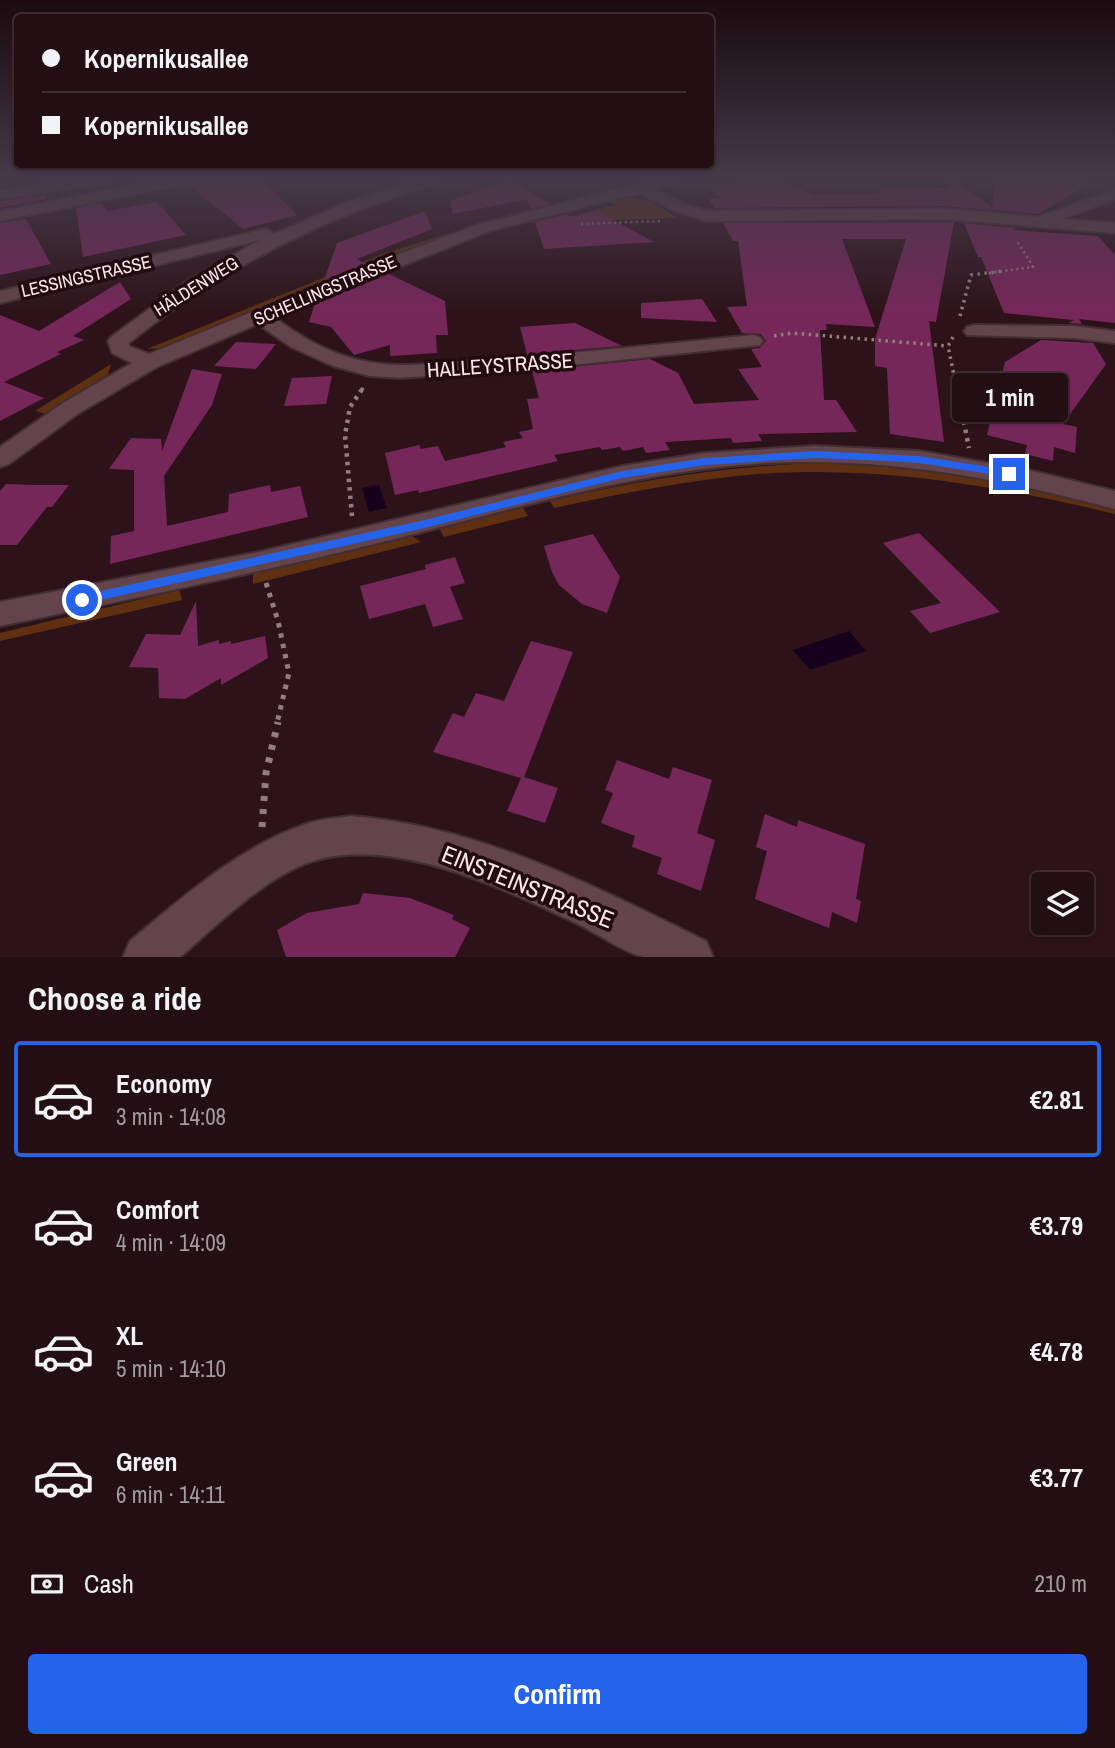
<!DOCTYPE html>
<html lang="en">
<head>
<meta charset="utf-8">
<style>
  body { margin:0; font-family:"Archivo Narrow",sans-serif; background:#2e1c21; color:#f1f3f6; height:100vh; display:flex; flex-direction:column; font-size:26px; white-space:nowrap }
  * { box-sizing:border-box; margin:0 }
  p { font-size:23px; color:#a29ca0 }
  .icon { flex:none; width:38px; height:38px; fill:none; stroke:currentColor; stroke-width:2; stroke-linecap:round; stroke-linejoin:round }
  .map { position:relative; height:957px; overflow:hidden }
  .details { display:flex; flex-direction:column; background:#220e13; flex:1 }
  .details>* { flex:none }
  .banner { position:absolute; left:14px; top:14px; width:700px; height:154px; border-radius:7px; box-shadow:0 2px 5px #0004,0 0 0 2px #3f2e33; display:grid; align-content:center; height:154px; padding:0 28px; background:#220e13 }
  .tools { position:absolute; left:1031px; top:872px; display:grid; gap:14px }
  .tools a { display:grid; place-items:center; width:63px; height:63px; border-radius:7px; background:#220e13; box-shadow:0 2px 5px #0004,0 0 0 2px #3f2e33; font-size:35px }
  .end { position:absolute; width:32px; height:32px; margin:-16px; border:9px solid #2563eb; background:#fff; box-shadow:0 0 0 4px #fff }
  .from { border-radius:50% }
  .bubble { position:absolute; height:49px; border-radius:7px; background:#220e13; box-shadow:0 2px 5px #0004,0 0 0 2px #3f2e33; font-size:23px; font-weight:700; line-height:49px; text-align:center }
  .banner b { display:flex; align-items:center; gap:24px; height:66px; font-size:26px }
  .banner b+b { border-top:2px solid #3f2e33 }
  .banner i { width:18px; height:18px; background:#f1f3f6 }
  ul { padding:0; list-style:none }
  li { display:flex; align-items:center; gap:21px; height:116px; margin:0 14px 10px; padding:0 14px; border:4px solid transparent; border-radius:7px }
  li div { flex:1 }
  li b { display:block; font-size:26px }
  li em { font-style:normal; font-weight:700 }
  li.on { border-color:#2563eb }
  li>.icon { width:63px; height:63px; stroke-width:1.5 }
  h2 { padding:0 28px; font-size:32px; line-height:84px }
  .pay { display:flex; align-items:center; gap:18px; height:77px; padding:0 28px; font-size:26px }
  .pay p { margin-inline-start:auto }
  .cta { display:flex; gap:14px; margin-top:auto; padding:14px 28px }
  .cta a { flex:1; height:80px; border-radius:7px; background:#2563eb; color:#fff; font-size:28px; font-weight:700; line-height:80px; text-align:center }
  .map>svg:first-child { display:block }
  .green { fill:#5e2f10 }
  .water { fill:#16001b }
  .building { fill:#76275a }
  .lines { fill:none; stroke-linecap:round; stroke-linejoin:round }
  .minor-casing { stroke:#412f33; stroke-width:4 }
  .path-far4 { stroke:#947d82; stroke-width:2.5; stroke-dasharray:2 3.5; stroke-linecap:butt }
  .path-far3 { stroke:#947d82; stroke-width:3.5; stroke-dasharray:2.5 4.5; stroke-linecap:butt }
  .path-far2 { stroke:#947d82; stroke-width:4.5; stroke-dasharray:3.5 5; stroke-linecap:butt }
  .path-far1 { stroke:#947d82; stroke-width:5; stroke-dasharray:4.5 6; stroke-linecap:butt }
  .path { stroke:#947d82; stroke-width:7; stroke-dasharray:5 8; stroke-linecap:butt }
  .minor { fill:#63444a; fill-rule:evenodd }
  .route { fill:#2563eb }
  .labels { text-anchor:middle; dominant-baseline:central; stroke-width:7; stroke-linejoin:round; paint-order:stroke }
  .far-street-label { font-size:18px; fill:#fbe8eb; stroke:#220a10 }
  .street-label { font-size:21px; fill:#fbe8eb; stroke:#220a10 }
  .near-street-label { font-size:24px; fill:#fbe8eb; stroke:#220a10 }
</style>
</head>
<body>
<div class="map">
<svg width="1115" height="957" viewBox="0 0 1115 957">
  <rect width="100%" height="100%" fill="#2d1319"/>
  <path class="green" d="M628,198L648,200L678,218L522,223L545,216L553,221L616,205L609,201Z
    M486,222L394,255L165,348L147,349L385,253Z
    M111,364L108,375L102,381L47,414L35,411Z
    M818,463L898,467L981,477L1115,506V514C998,486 879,465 758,474C689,480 622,493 554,508L550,501C639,480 726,466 818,463Z
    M523,508L528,516L444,537L439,528Z
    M410,535L421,542L253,584V573Z
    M179,590L182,600L0,641V633Z"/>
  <path class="water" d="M379,485L387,508L369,512L362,488Z
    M849,631L866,651L810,670L793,650Z"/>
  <path class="building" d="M197,179H262L297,215L243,229L189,185Z
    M510,179L550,204L530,209L527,199L453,214L450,201Z
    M774,179L814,195L883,194L877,187L949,188L945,179H954L992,208L995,179H1097L1038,214L944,206L714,208L709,199L721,198L708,186Z
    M45,195L46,199L0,208V201Z
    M157,202L186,235L83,257L76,208L102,203L107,211Z
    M425,211L432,229L357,259L366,264L324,280L337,243Z
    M596,211L654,242L544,249L535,222L567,214L571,217Z
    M26,219L51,264L0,275V223Z
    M954,222L936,322L929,321L944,442L890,434L887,368L875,366V339L906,239H842L875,327L826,324L827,330H820L824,400H836L857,432L758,434L762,441L733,443L731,438L665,442L670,450L646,453L643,447L623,451L620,447L602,450L600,447L554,455L558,461L419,493L418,490L395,495L385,453L419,445L421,449L438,446L445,461L506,447L503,442L523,438L519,432L533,429L527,399L539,398L532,371L650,359L678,373L694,404L759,400L738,369L762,367L751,349L760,348L766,341L761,334L742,333L727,307L747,306L738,241H733L723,223Z
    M964,223L1017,228L1012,230L1098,236L1115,255V323L1079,319L1082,324L1068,323L1074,320L1004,313L981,257H978Z
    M389,274L445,301L448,335H436L437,353L390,356V345L354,355L331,327L309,322L315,303Z
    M120,282L131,299L73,336L84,340L57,352L61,354L4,382L44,398L0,421V315L39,331Z
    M702,299L717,322L641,318V303Z
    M575,323L622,346L527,354L520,327Z
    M1041,340L1093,343L1106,364L1063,424L1077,427L1075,453L1054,447L1053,461L1025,454L1027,445L987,435L1005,362Z
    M236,342L276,344L256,369L214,366Z
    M192,369L222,374L212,405L164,476L167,526L228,512L229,494L270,485L271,492L300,486L308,517L110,564L111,536L134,531V470L109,469L131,438L161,439L162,451Z
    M332,376L326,404L284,406L292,378Z
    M6,484L34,485H69L52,507H47L17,545H0V491Z
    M919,533L1000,612L930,633L910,611L941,603L883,543Z
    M593,534L620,577L607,613L582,604L559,585L552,572L544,546Z
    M455,557L465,583L450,587L463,619L433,627L425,604L369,619L360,586L426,569L425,565Z
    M196,601L198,646L219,640V644L231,641V644L265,636L268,658L221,685V678L185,699L159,698L158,668L129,667L146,634L180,635Z
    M531,641L573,652L524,777L558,788L545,823L507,811L521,778L433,752L453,713L464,717L476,693L504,701Z
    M617,760L669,779L673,767L712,780L697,833L715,840L701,891L657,874L662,858L632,847L635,836L601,823L613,793L605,790Z
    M765,814L797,827L798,820L865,844L856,899L861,901L857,923L832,912L829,928L755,899L767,851L756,847Z
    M363,893L410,898L454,915L452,919L470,928L455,957H286L277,930L307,913L359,904Z"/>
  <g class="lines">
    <defs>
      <path id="minor" d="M76,179H111L104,183L0,199V191Z
        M166,179H195L188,183L0,221V211Z
        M419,179H441L439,182C325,217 222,268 129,343V346L149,354L330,280L477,225L659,179H683L681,182L654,189L683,204L707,211L944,209L1038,217L1115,190V199L1062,219L1115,223V233L944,219L706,221L673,210L639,193L489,231L274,317C299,336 328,353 359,360C399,370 441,362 482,360C572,354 663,344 753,335L760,337L763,341L760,345L554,367L399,378L370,376L333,366L291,347L258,324L157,367L79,413L9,464L0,467V447L63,403L132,363L112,353L108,341L111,337L183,284L260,240L0,303V291L266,229L274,234L343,204Z
        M974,325L1073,326L1115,331V343L1073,338L967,335L964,331L967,327Z
        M815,446L919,451L1028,470L1115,491V509C1016,483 920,463 817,462C671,460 530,505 391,540C261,572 131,599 0,626V602L259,552L622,466L705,453Z
        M351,816C479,826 592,885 706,941L713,957C691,957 665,957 644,957C626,953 599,935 582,926C508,891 396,835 313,861C266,876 217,925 180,957H123L130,941C185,895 240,846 309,823C322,819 337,818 351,816Z"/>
    </defs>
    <use href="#minor" class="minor-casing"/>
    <path class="path-far4" d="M581,224L663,221
      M989,273L1033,267L1016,239"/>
    <path class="path-far3" d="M960,316L971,275L1003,271
      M774,336L792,333L948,346
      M953,337L948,346L957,390
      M362,390L363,387"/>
    <path class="path-far2" d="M957,388L969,448
      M352,516L345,435L350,407L363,388"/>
    <path class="path-far1" d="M266,583L278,621L289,673L277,723"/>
    <path class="path" d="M262,827L266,773L278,722"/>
    <use href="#minor" class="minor"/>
  </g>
  <linearGradient id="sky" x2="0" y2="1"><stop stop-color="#190a0e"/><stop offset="0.57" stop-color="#463949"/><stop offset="1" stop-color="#463949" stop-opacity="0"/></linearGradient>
  <rect width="1115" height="313" fill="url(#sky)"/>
  <path class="route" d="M815,451L919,456L1009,470L1015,474L1009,477L919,463L869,460L815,458L705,465L622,478L420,529L82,604L75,600L82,595L420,521L622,471L705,458Z"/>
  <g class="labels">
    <g class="far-street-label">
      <text transform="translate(86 276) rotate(-13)">LESSINGSTRASSE</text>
      <text transform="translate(196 286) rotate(-32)">HÄLDENWEG</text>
      <text transform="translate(325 290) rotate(-23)">SCHELLINGSTRASSE</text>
    </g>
    <g class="street-label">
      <text transform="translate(500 365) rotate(-4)">HALLEYSTRASSE</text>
    </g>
    <g class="near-street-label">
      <text transform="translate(528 886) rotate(22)">EINSTEINSTRASSE</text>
    </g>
  </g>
</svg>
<div class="tools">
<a><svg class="icon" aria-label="layers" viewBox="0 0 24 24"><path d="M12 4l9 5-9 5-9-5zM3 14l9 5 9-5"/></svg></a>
</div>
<i class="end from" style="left:82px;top:600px"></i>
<i class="end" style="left:1009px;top:474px"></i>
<div class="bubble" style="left:952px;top:373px;width:116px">1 min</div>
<div class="banner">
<b><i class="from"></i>Kopernikusallee</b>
<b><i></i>Kopernikusallee</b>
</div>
</div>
<section class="details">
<h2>Choose a ride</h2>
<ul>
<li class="on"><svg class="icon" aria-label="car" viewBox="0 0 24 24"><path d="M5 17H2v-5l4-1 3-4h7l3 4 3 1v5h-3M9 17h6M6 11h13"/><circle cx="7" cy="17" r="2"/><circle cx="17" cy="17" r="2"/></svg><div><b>Economy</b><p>3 min · 14:08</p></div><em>€2.81</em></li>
<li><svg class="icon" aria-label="car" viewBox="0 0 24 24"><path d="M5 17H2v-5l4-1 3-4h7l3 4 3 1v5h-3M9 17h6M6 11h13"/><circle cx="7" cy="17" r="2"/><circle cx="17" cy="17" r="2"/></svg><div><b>Comfort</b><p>4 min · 14:09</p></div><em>€3.79</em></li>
<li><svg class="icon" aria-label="car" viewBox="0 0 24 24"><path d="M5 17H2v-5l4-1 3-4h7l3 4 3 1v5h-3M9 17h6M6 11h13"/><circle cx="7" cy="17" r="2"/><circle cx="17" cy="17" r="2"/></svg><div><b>XL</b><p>5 min · 14:10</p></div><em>€4.78</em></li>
<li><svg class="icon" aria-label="car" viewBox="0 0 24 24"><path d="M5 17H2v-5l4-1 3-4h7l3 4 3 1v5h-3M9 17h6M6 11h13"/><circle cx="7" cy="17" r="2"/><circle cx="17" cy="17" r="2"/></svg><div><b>Green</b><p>6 min · 14:11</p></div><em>€3.77</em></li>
</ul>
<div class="pay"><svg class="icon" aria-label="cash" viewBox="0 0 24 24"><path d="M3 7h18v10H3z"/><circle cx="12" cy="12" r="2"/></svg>Cash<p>210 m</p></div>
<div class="cta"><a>Confirm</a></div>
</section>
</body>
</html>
